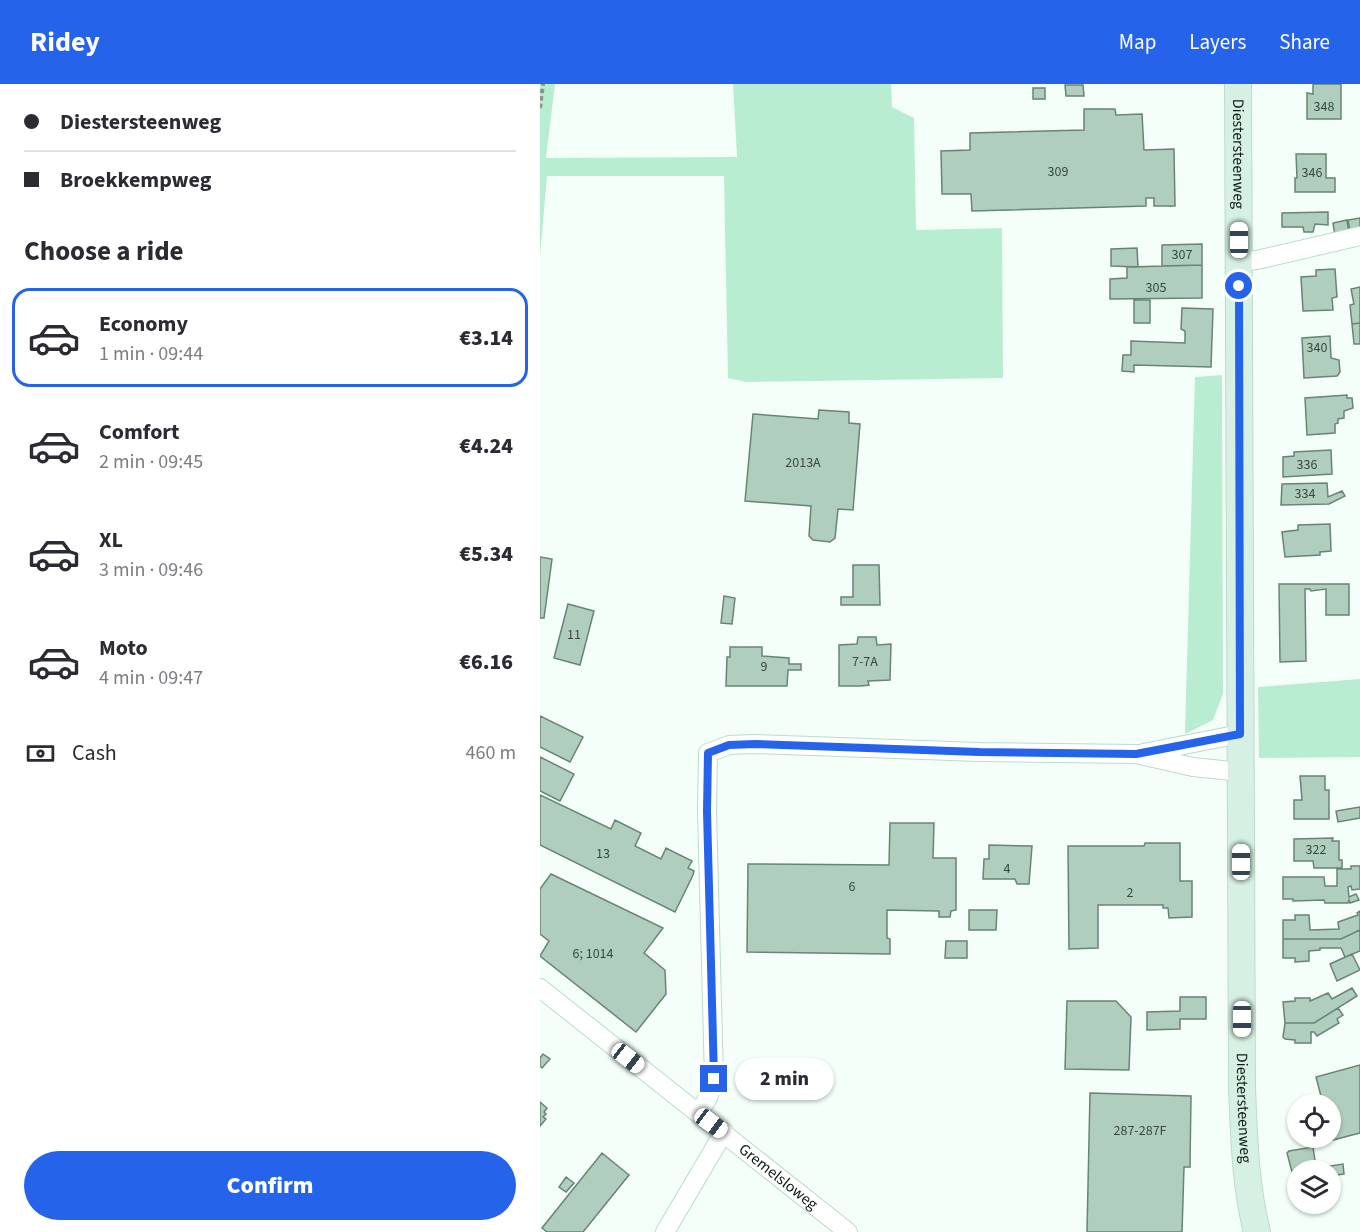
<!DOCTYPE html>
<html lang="en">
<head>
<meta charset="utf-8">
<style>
  body { margin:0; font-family:"Source Sans 3",sans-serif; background:#f2f2f3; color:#2b2b33; height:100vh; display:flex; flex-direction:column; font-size:22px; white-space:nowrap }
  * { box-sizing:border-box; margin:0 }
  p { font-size:20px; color:#7c7c81 }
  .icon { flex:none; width:33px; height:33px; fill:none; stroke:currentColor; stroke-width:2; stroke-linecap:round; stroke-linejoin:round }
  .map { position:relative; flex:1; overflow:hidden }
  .sheet { display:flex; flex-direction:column; background:#fff; width:540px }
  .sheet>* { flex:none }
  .top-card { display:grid; align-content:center; height:132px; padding:0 24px; background:#fff }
  .buttons { position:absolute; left:747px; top:1010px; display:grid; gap:12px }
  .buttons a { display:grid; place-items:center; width:54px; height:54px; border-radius:50%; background:#fff; box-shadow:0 2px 4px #0004; font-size:30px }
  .end { position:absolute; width:27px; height:27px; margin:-14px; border:8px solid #2563eb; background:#fff; box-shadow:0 0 0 3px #fff }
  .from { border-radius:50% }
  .bubble { position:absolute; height:42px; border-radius:21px; background:#fff; box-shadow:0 2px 4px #0004; font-size:20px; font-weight:800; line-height:42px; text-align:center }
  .car { position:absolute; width:18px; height:36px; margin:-18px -9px; border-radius:8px; box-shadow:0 0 4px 2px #0007; background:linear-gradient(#fff 24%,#345 0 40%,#fff 0 76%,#345 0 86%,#fff 0) }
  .top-card b { display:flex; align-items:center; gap:21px; height:57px; font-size:22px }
  .top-card b+b { border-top:2px solid #e1e1e2 }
  .top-card i { width:15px; height:15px; background:#2b2b33 }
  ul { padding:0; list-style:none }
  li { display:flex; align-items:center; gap:18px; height:99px; margin:0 12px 9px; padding:0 12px; border:3px solid transparent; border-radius:18px }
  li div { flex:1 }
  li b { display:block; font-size:22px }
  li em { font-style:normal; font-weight:800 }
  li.selected { border-color:#2563eb }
  li>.icon { width:54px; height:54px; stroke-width:1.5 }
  h2 { padding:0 24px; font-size:27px; line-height:72px }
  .pay { display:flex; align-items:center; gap:15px; height:66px; padding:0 24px; font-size:22px }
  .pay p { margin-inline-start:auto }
  .primary-button { display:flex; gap:12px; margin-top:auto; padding:12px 24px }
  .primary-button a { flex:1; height:69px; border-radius:36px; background:#2563eb; color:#fff; font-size:24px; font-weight:800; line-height:69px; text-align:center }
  header { display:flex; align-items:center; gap:36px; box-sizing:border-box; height:84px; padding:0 30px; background:#2563eb; color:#fff }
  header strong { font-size:28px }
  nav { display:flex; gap:33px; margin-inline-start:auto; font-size:21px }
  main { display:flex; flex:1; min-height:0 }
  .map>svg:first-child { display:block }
  .green { fill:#b9edd1 }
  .building { fill:#b0cebe; stroke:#688475; stroke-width:1.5 }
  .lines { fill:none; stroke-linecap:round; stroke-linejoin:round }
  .minor-casing { stroke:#bddbcb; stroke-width:20 }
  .secondary-casing { stroke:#bddbcb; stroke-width:28 }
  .path { stroke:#8a958f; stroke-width:4; stroke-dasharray:4.5 3; stroke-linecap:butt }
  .minor { stroke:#fff; stroke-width:18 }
  .secondary { stroke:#d6f0e3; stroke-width:26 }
  .route { stroke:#2563eb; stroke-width:8 }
  .labels { text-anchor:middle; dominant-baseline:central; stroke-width:4.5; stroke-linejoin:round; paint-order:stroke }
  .number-label { font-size:14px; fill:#38483f }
  .street-label { font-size:16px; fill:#101b15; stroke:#fff }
</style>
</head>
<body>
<header>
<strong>Ridey</strong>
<nav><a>Map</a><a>Layers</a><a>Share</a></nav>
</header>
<main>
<section class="sheet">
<div class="top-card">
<b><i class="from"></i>Diestersteenweg</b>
<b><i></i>Broekkempweg</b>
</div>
<h2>Choose a ride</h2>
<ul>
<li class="selected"><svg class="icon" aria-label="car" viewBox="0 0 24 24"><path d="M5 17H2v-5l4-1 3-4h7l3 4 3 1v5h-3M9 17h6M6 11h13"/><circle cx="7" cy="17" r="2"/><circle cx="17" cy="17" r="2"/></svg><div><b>Economy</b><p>1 min · 09:44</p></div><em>€3.14</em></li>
<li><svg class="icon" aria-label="car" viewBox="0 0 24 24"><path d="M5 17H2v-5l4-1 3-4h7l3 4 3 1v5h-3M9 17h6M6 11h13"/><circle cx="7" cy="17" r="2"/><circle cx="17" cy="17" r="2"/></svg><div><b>Comfort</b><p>2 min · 09:45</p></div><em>€4.24</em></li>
<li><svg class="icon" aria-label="car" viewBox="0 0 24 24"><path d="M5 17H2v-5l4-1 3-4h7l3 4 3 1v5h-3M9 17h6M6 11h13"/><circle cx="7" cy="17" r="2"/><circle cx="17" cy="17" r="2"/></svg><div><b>XL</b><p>3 min · 09:46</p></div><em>€5.34</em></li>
<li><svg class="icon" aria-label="car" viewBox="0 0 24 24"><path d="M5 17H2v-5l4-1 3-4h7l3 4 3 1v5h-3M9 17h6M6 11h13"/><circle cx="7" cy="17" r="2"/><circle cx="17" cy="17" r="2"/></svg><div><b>Moto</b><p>4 min · 09:47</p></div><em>€6.16</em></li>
</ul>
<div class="pay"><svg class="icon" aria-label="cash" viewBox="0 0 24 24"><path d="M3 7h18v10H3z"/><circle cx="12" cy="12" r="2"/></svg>Cash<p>460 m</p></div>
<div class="primary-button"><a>Confirm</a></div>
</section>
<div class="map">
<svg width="820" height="1148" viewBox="0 0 820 1148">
  <rect width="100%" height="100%" fill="#f3fff8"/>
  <path class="green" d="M0,0H15L6,74L197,73L193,0H351L352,23L374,34L376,146L462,144L463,294L206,298L188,294L184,92H7L0,172Z
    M682,291L683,610L673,636L645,650L655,293Z
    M820,595V673L719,674L718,603Z"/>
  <path class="building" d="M773,0H801V35H767V9L773,10Z
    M525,1H543L544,12H526Z
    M493,4H505V15H493Z
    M544,25H575L576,31L602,30L604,66L634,65L635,122H614V114H606V122L432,127L431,110H402L401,67L430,66V49L544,46Z
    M756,70H786V94H795V108H755V94H757Z
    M788,128V141L775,140L773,148H764L763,143H742V129Z
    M820,134V145L810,147L808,136Z
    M807,136L809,150L795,152L793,139Z
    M662,160V181L622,182V161Z
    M597,164L598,183L571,182V165Z
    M662,181V214L570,215V195L587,194V183Z
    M795,185L797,213L792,214L793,226L763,227L761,193L776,192V186Z
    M820,203V239L812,240L810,221L814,220L811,205Z
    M594,216H610V239H594Z
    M642,224L673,225L671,283L594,281V288L582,287L583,271H591V257L645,259V247L641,245Z
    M820,239V260H814L812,240Z
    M790,252L791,274L799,276L800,288L797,292L764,294L762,254Z
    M807,311V314H812L813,324L804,327V334L798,335V339L795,340V349L767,351L765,314Z
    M279,326L309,328V339L320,340L313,426L298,425L295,454L290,458L273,456L269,452L271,422L205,417L213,330L278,335Z
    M791,366L792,390L743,393V373L754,372V368Z
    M787,399L788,413L802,407L805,412L789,420L741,421L742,400Z
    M790,440L791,467L780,468V471L745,473L742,448L758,446V441Z
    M0,473L12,475L4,534H0Z
    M313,481H339L340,521H301V513H313Z
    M739,500H809V531H786V505L771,507L770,505H765L766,577L740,578Z
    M184,512L195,514L192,540L181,539Z
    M28,520L54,527L40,581L14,574Z
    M318,553H336L337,561L351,560L350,596L328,597L329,601L321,602H299V561L317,560Z
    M190,563H222V572L249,574V580H261V586H248L247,602H186L187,573H190Z
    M0,632L43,653L30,678L0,663Z
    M0,673L34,690L20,717L0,707Z
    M760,692H785V706H789V735H754V716H762Z
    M0,711L71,745L75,736L101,749L95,762L121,775L126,764L152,777L148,784L154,787L153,791L135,828L0,761Z
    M820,723V734L798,738L796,727Z
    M350,739H394L393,774H416V826L411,827L410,833H399V827L347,826V854L350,855V870L207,868L208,780L349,781Z
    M793,754L792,757H799V776H802V784H774L773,777H754V755Z
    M605,759H640V797H652V833L629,834L628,824H623V821H558V864L529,865L528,762H604Z
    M449,761L492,762L489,800H477L475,795H443L444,775H449Z
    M811,782H820V805L812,806L811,802L808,803L809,813L816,810L819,816L810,819L809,816L808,819H785L784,816L753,817V815H743V793H784L785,802H797V785H811Z
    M11,790L123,844L104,869L125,886L126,910L96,948L0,872L9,857L0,850V805Z
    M429,826H457L456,846H429Z
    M820,827V846L801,855H743V836H755V831H769L770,846L799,845L798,838L818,831L817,829Z
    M820,846V867L805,873L801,864H780V866L769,867V877L755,878V874H743V855H801Z
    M406,857H427V874H405Z
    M812,870L820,886L797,897L790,880Z
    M812,904L817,912L774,939H745L743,918L755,917V914H770V917L788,909L792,915Z
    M640,913H666V935H640V945L607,946V928L640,927Z
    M527,917H576L591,933L589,986L525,985Z
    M798,924L803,931L797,935L799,939L777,952L774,948H771V959H755V956L745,955L743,953L745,939H774Z
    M3,970L10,975L2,984L0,982V974Z
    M820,981V1049L793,1056L790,1049V1020H783L776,993Z
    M550,1009L651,1012L650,1083H644L642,1148H547Z
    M0,1018L7,1024L4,1028L6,1030L3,1033L6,1035L0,1042Z
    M773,1063L776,1084L752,1088L747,1069L749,1067Z
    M62,1069L89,1091L43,1148H7L2,1144Z
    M803,1080L804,1090L790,1092V1086H763Z
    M758,1087V1108L755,1109L753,1107L752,1088Z
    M26,1093L34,1099L26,1108L19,1103Z"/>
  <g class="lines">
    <defs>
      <g id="minor">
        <path d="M699,178L717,176L820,152"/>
        <path d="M603,669L700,650"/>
        <path id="s1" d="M0,904L308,1148"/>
        <path d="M158,1029L168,1014L174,995L167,727L168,669L189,661L215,660L439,668L596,670L653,683L701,688"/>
        <path d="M125,1148L184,1048"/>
      </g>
      <g id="secondary">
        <path id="s2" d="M698,0L702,1003C704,1052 705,1100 717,1148"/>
      </g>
    </defs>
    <use href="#minor" class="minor-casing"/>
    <use href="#secondary" class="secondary-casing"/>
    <path class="path" d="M0,24L3,0"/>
    <use href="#minor" class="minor"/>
    <use href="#secondary" class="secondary"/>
  </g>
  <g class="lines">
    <path class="route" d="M174,995L167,727L168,669L189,661L215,660L439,668L596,670L700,650L699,202"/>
  </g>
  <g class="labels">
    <g class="number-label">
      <text x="784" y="23">348</text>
      <text x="518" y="88">309</text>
      <text x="772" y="89">346</text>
      <text x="642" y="171">307</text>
      <text x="616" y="204">305</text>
      <text x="777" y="264">340</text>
      <text x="263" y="379">2013A</text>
      <text x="767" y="381">336</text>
      <text x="765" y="410">334</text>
      <text x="34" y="551">11</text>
      <text x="325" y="578">7-7A</text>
      <text x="224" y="583">9</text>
      <text x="776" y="766">322</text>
      <text x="63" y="770">13</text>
      <text x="467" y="785">4</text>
      <text x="312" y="803">6</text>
      <text x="590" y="809">2</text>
      <text x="53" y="870">6; 1014</text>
      <text x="600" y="1047">287-287F</text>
    </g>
    <g class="street-label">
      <text stroke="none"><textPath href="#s2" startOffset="70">Diestersteenweg</textPath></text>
      <text stroke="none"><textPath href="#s2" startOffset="1024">Diestersteenweg</textPath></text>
      <text stroke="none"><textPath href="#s1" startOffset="304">Gremelsloweg</textPath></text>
    </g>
  </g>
</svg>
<div class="buttons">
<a><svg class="icon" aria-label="locate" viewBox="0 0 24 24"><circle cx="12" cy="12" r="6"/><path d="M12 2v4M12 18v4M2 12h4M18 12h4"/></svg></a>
<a><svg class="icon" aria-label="layers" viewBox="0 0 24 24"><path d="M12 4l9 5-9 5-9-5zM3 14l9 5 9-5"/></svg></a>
</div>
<i class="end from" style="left:699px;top:202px"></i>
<i class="end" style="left:174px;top:995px"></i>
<div class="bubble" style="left:195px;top:974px;width:99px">2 min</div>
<i class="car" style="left:699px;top:156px;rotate:0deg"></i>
<i class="car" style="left:701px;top:778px;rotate:0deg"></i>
<i class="car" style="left:702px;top:935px;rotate:180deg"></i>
<i class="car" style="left:88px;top:974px;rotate:128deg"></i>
<i class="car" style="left:171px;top:1039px;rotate:127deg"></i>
</div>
</main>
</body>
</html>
